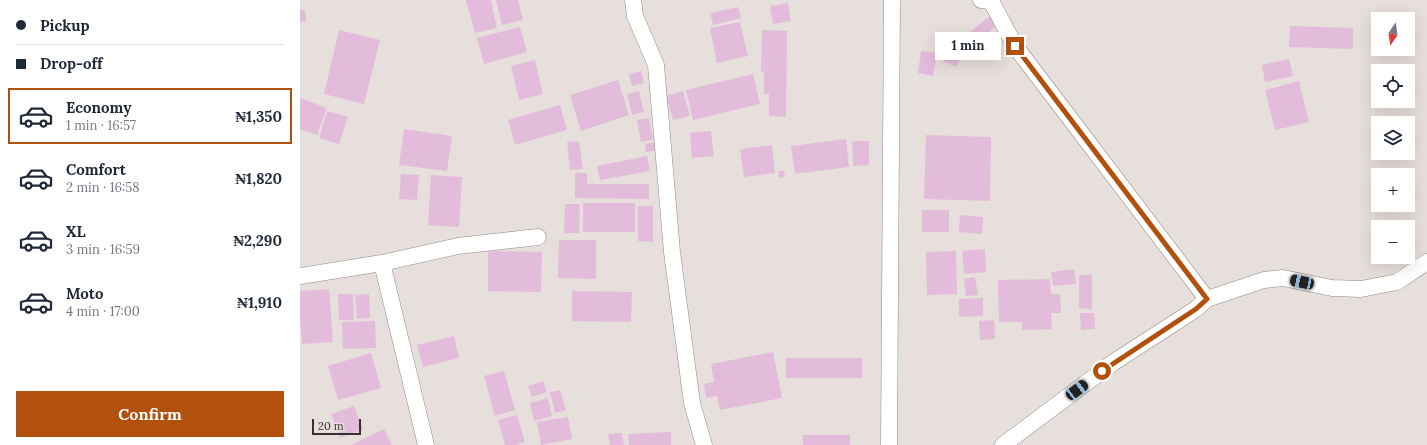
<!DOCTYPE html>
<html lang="en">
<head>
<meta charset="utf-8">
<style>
  body { margin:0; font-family:Lora,serif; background:#f6f6f7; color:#1f2937; height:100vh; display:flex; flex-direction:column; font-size:15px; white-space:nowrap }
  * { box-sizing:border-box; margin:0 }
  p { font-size:13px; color:#747a83 }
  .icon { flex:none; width:22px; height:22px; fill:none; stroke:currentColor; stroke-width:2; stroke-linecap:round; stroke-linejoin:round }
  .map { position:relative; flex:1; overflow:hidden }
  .details { display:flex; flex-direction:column; background:#fff; width:300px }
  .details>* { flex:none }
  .top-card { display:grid; align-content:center; height:88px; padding:0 16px; background:#fff }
  .needle { width:26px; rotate:193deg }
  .tools { position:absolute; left:1071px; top:12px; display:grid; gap:8px }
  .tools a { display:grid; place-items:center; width:44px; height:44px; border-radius:0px; background:#fff; box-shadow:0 4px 16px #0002; font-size:20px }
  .scale { position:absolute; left:12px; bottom:10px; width:49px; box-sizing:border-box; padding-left:4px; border:2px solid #353231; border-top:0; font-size:11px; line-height:14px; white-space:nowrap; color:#353231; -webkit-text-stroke:3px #e6dfdb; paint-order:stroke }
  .end { position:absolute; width:18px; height:18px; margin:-9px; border:5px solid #b1510d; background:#fff; box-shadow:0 0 0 2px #fff }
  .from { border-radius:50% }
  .bubble { position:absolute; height:28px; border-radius:0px; background:#fff; box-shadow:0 4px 16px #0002; font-size:13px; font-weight:700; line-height:28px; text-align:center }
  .car { position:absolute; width:12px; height:24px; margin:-12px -6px; border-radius:5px; box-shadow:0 0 3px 1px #0007; background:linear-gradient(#222 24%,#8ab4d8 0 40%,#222 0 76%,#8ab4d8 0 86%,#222 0) }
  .top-card b { display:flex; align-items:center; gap:14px; height:38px; font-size:15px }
  .top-card b+b { border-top:1px solid #e0e1e3 }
  .top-card i { width:10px; height:10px; background:#1f2937 }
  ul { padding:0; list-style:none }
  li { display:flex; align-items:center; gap:12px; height:56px; margin:0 8px 6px; padding:0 8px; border:2px solid transparent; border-radius:0px }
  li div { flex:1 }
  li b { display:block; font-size:15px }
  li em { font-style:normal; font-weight:700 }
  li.current { border-color:#b1510d }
  li>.icon { width:36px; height:36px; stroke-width:1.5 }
  .primary-button { display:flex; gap:8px; margin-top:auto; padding:8px 16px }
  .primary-button a { flex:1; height:46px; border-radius:0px; background:#b1510d; color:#fff; font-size:16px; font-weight:700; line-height:46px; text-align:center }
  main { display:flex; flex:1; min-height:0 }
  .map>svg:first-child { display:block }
  .building { fill:#e4bcdb }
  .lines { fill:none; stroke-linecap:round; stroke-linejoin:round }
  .minor-casing { stroke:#908a86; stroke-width:17 }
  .minor { stroke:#fff; stroke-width:16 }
  .route { stroke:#b1510d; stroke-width:5 }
</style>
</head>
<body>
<main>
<section class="details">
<div class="top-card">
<b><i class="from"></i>Pickup</b>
<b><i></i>Drop-off</b>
</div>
<ul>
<li class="current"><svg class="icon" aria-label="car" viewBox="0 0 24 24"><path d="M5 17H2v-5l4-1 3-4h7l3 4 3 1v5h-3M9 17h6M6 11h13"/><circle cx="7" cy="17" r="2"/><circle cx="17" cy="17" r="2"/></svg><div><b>Economy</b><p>1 min · 16:57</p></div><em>₦1,350</em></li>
<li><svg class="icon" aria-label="car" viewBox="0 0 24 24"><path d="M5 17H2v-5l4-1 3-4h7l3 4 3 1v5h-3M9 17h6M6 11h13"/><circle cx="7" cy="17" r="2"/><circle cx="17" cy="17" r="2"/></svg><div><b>Comfort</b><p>2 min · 16:58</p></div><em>₦1,820</em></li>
<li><svg class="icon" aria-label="car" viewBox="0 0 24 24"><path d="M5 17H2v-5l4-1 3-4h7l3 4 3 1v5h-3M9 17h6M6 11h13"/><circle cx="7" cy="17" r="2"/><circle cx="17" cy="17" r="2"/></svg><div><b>XL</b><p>3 min · 16:59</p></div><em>₦2,290</em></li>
<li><svg class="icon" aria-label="car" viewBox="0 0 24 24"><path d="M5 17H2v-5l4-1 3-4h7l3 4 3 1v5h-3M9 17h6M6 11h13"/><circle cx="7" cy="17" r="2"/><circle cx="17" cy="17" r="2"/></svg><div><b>Moto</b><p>4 min · 17:00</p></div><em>₦1,910</em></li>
</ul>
<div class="primary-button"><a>Confirm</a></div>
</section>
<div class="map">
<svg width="1127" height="445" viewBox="0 0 1127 445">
  <rect width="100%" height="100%" fill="#e6dfdb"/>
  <path class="building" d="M166,0H191L197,28L175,33Z
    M196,0H218L223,20L202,25Z
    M488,3L491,21L473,24L470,6Z
    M438,7L441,18L413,25L410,13Z
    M0,10H5L6,21L0,22Z
    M692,14L700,23L675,43L668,34Z
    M440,22L448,56L417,63L410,28Z
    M990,26L1053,28V49L989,47Z
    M220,27L227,52L184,64L177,38Z
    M39,30L80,40L64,104L24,94Z
    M462,30L487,31L486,117L469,116V94H464V72L461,71Z
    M621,51L637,53L633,76L618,73Z
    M648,51L661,57L656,67L643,61Z
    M989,59L993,76L965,82L962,65Z
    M235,60L243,94L219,100L211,66Z
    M341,71L344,83L332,86L329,74Z
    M453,74L460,104L393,120L386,90Z
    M318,80L329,115L281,131L270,95Z
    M999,81L1009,122L975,130L965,90Z
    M339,91L344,112L332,115L327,94Z
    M383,91L390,116L373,120L366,96Z
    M0,98L27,108L17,135L0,129Z
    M260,105L267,130L215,145L208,120Z
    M27,111L48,117L39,144L19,138Z
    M349,118L353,140L341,142L337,120Z
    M104,129L152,136L147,171L99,165Z
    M411,131L414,156L392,158L390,133Z
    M626,135L691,137L690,201L624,199Z
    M546,139L549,167L495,174L491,146Z
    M279,141L283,169L270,170L267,142Z
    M552,141H569V165L553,166Z
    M358,142L360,150L346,152L345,144Z
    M472,145L475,173L444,177L440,149Z
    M347,156L350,171L300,180L297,166Z
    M478,171H484L485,177L479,178Z
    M275,173H287V184H349V199L275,198Z
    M101,174L119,175L117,200L99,199Z
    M131,175L162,177L159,227L128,225Z
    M283,203H335V232H283Z
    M265,204H280L279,233H264Z
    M338,206H353V242L338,241Z
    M622,210H649V232H622Z
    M660,215L683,217L682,234L659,232Z
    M259,240H296V279L258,278Z
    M685,249L686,272L664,274L662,251Z
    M188,251L242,252L241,292L188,291Z
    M656,251L657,294L627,295L626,252Z
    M774,269L776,284L753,286L751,272Z
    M779,275H792V309L779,308Z
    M675,277L678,295L666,296L664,279Z
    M750,279L751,294H760L761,313H751L752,329L722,330V322H699L698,280Z
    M29,289L33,342L2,344L0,317V291Z
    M272,291L332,292L331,322L272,321Z
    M38,294H53L54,320H39Z
    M69,294L70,318L57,319L55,295Z
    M683,298V316L659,317V299Z
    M780,313H794L795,329L781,330Z
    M694,320L695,339L680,340L679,321Z
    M75,321L76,348L43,349L42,322Z
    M154,336L159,358L123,367L117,345Z
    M473,352L482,398L420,410L417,396L406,398L404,384L414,382L411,364Z
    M71,353L81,388L38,400L28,366Z
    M486,358H562V378H486Z
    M204,371L215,410L195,416L184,376Z
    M243,381L247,392L232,397L228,386Z
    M260,390L266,410L255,413L250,392Z
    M248,398L252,416L234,421L230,403Z
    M54,406L63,429L40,438L31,414Z
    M217,415L225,442L216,445H205L198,420Z
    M268,417L272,439L241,445L237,422Z
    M84,429L92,445H51Z
    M371,432V445H329L328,434Z
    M322,433L324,445H310L308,434Z
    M503,435H550V445H503Z"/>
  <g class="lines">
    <defs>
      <path id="minor" d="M333,0L335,16L356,65L372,252L392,403L404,445
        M681,0L691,1L715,46L907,299
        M82,263L158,246L238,237
        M0,276L82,263L126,445
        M589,445L592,0
        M703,445L814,362L896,309L907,299L964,280L983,278L1032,288L1061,289L1097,282L1127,262"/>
    </defs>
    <use href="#minor" class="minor-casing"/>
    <use href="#minor" class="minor"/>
  </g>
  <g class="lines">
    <path class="route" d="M715,46L907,299L896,309L802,371"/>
  </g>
</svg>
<div class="tools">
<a><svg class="needle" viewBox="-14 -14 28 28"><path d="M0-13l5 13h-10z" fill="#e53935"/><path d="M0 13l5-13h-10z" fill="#747a83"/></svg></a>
<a><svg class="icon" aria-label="locate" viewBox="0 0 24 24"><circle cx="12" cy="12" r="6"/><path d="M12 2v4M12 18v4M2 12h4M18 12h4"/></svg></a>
<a><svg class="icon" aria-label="layers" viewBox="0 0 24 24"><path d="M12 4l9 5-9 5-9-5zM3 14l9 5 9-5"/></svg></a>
<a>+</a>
<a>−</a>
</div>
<div class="scale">20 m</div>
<i class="end from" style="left:802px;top:371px"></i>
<i class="end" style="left:715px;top:46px"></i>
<div class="bubble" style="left:635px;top:32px;width:66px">1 min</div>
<i class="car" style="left:1002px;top:282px;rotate:282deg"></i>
<i class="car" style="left:777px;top:390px;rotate:53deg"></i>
</div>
</main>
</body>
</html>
